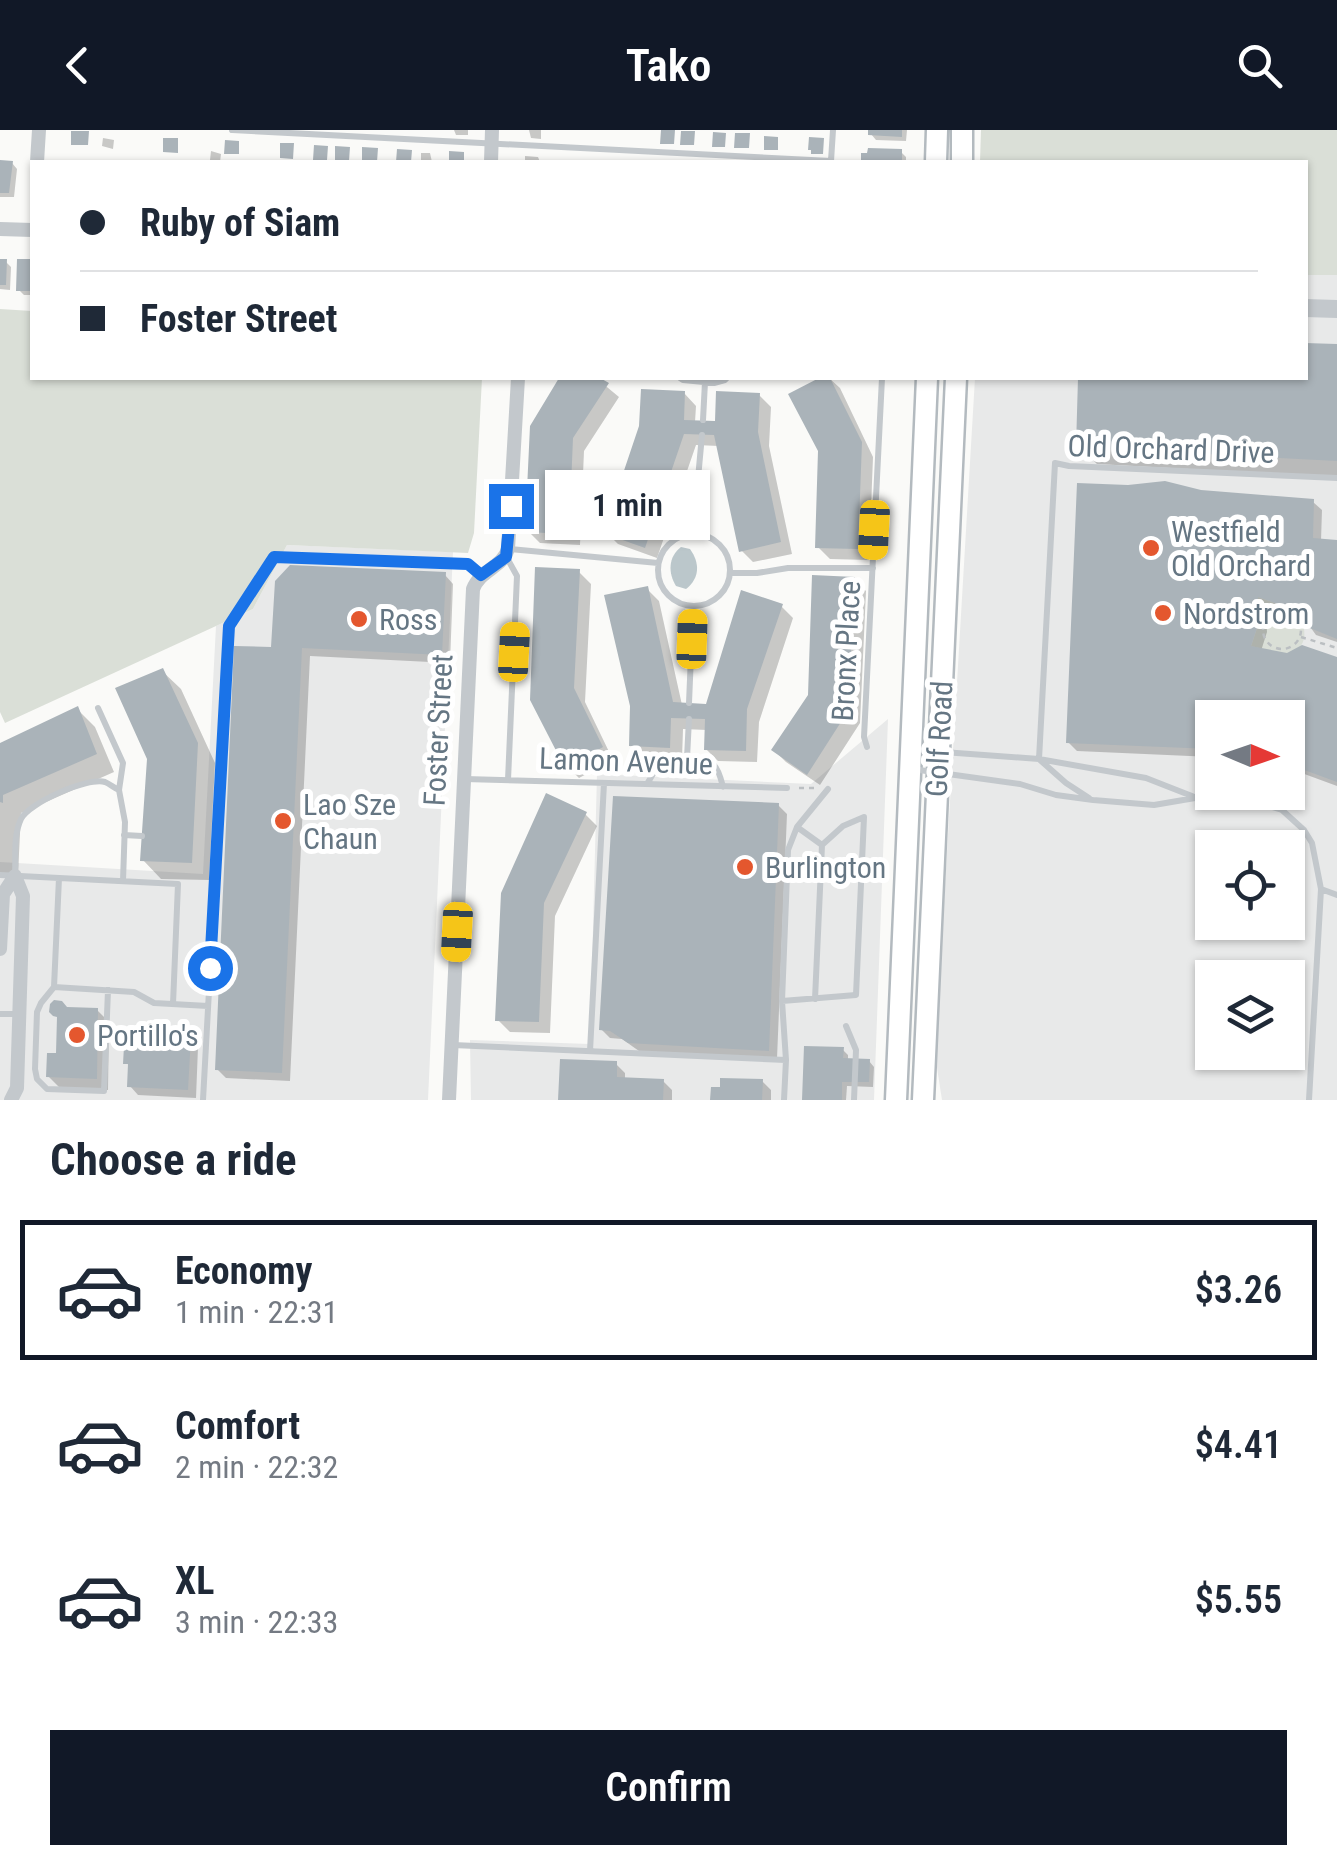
<!DOCTYPE html>
<html lang="en">
<head>
<meta charset="utf-8">
<style>
  body { margin:0; font-family:"Roboto Condensed",sans-serif; background:#f6f6f7; color:#1f2937; height:100vh; display:flex; flex-direction:column; font-size:38px; white-space:nowrap }
  * { box-sizing:border-box; margin:0 }
  p { font-size:32px; color:#747a83 }
  .icon { flex:none; width:55px; height:55px; fill:none; stroke:currentColor; stroke-width:2; stroke-linecap:round; stroke-linejoin:round }
  .map { position:relative; height:970px; overflow:hidden }
  .drawer { display:flex; flex-direction:column; background:#fff; flex:1 }
  .drawer>* { flex:none }
  .top-card { position:absolute; left:30px; top:30px; width:1278px; height:220px; border-radius:0px; box-shadow:0 2px 8px #0004; display:grid; align-content:center; height:220px; padding:0 50px; background:#fff }
  .needle { width:65px; rotate:92deg }
  .tools { position:absolute; left:1195px; top:570px; display:grid; gap:20px }
  .tools a { display:grid; place-items:center; width:110px; height:110px; border-radius:0px; background:#fff; box-shadow:0 2px 8px #0004; font-size:50px }
  .end { position:absolute; width:45px; height:45px; margin:-22px; border:12px solid #1a73e8; background:#fff; box-shadow:0 0 0 5px #fff }
  .from { border-radius:50% }
  .bubble { position:absolute; height:70px; border-radius:0px; background:#fff; box-shadow:0 2px 8px #0004; font-size:32px; font-weight:600; line-height:70px; text-align:center }
  .car { position:absolute; width:30px; height:60px; margin:-30px -15px; border-radius:12px; box-shadow:0 0 8px 2px #0007; background:linear-gradient(#f5c518 24%,#345 0 40%,#f5c518 0 76%,#345 0 86%,#f5c518 0) }
  .top-card b { display:flex; align-items:center; gap:35px; height:95px; font-size:38px }
  .top-card b+b { border-top:2px solid #e0e1e3 }
  .top-card i { width:25px; height:25px; background:#1f2937 }
  ul { padding:0; list-style:none }
  li { display:flex; align-items:center; gap:30px; height:140px; margin:0 20px 15px; padding:0 30px; border:5px solid transparent; border-radius:0px }
  li div { flex:1 }
  li b { display:block; font-size:38px }
  li em { font-style:normal; font-weight:600 }
  li.selected { border-color:#111827 }
  li>.icon { width:90px; height:90px; stroke-width:1.5 }
  h2 { padding:0 50px; font-size:45px; line-height:120px }
  .cta { display:flex; gap:20px; margin-top:auto; padding:20px 50px }
  .cta a { flex:1; height:115px; border-radius:0px; background:#111827; color:#fff; font-size:40px; font-weight:600; line-height:115px; text-align:center }
  header { display:flex; justify-content:space-between; align-items:center; height:130px; padding:0 50px; background:#111827; color:#fff; font-size:45px; font-weight:600 }
  .map>svg:first-child { display:block }
  .built { fill:#e8e9e9; fill-rule:evenodd }
  .green { fill:#dadfd7 }
  .water { fill:#bbc7cb }
  .shadow { fill:#0003 }
  .building { fill:#aab3b9 }
  .lines { fill:none; stroke-linecap:round; stroke-linejoin:round }
  .secondary-casing { stroke:#b3babf; stroke-width:25 }
  .path { stroke:#bbbfc2; stroke-width:2.5; stroke-dasharray:5 5; stroke-linecap:butt }
  .service { stroke:#c3c8cc; stroke-width:6 }
  .minor { stroke:#c3c8cc; stroke-width:14 }
  .tertiary { stroke:#c3c8cc; stroke-width:18 }
  .secondary { stroke:#fff; stroke-width:20 }
  .route { stroke:#1a73e8; stroke-width:12 }
  .poi-dot { fill:#e4572e; stroke:#fff; stroke-width:4 }
  .labels { text-anchor:middle; dominant-baseline:central; stroke-width:10; stroke-linejoin:round; paint-order:stroke }
  .street-label { font-size:30px; fill:#657683; stroke:#fff }
  .poi-label { font-size:30px; fill:#657683; stroke:#fff; text-anchor:start }
</style>
</head>
<body>
<header><svg class="icon" aria-label="back" viewBox="0 0 24 24"><path d="M15 5l-7 7 7 7"/></svg>Tako<svg class="icon" aria-label="search" viewBox="0 0 24 24"><circle cx="10" cy="10" r="6"/><path d="M15 15l6 6"/></svg></header>
<div class="map">
<svg width="1337" height="970" viewBox="0 0 1337 970">
  <rect width="100%" height="100%" fill="#fafaf8"/>
  <path class="built" d="M1305,145H1337V970H942L935,925L975,248H1305ZM1212,588H1288V662H1212ZM1212,718H1288V792H1212ZM1212,848H1288V922H1212Z
    M287,415L453,422L428,970H0V732L203,744L216,496L253,479Z
    M888,589L874,970H471L470,910L590,914L597,644L811,654Z"/>
  <path class="green" d="M981,0H1337V145H1305V32H980Z
    M0,179L32,181V248H482L474,403L468,423L287,415L253,479L5,593L0,582Z
    M1258,467L1297,481C1308,497 1309,523 1284,523C1274,523 1261,518 1251,516L1259,492Z"/>
  <path class="water" d="M681,417L690,419C700,433 700,448 686,459L676,456C668,443 668,427 681,417Z"/>
  <path class="shadow" d="M454,0H468V5H456Z
    M529,0H541V9L531,8Z
    M871,0H907L906,11L876,10L871,4Z
    M103,8L114,10L113,19L102,16Z
    M211,21L221,24L220,32L210,30Z
    M901,22L906,27V32H866L864,30Z
    M421,23H430L432,32H421Z
    M525,26L538,27L540,32H525Z
    M0,33H12L17,39L14,67H0Z
    M20,131L32,132V165H24L19,160Z
    M0,132H6L11,137L10,160L0,159Z
    M1305,215L1337,216V347L1097,334L1078,316L1082,248H1305Z
    M562,248H596L619,267L584,321L580,415L540,413L528,401L532,296Z
    M824,248H829L840,258L873,327L869,430L830,429L818,417L820,321L792,265Z
    M684,263L696,276L695,292L718,293L759,265L771,277L769,316L792,424L753,432L741,420L719,316L696,315L657,428L618,414L606,402Z
    M1201,362L1313,372L1322,380L1321,411L1337,412V512L1316,505L1303,487L1265,474L1267,502L1261,521L1337,530V656L1288,638V588H1212V627L1077,621L1068,612Z
    M578,441L591,454L585,572L613,630L579,648L567,636Z
    M445,445L453,454L450,533L310,526L290,951L226,948L217,939L274,520Z
    M854,449L866,461L860,593L820,655L786,632L774,620L810,566Z
    M647,459L659,471L682,575L708,576L781,476L793,488L759,592L757,632L718,631L706,619L707,600L683,599L682,629L643,627L631,615Z
    M162,541L181,559L215,633L209,750L161,749L143,730Z
    M77,579L95,597L114,642L21,683L18,744L0,743V615Z
    M778,675L787,684L777,929L639,921L622,909L610,908L601,899Z
    M585,684L597,696L555,786L550,903L510,902L498,890L503,764Z
    M67,879L97,880L109,892L108,960L60,958L48,946L58,926Z
    M189,908L198,917L196,968L138,965L130,956V937L126,932Z
    M843,920L848,925V930L869,931L874,937L873,957L847,956L846,970H804Z
    M616,934L625,943V950L663,951L672,960V970H561Z
    M762,951L771,960V970H713L723,960Z"/>
  <path class="building" d="M661,0H675L674,14H660Z
    M868,0H902V7L868,5Z
    M71,1H89L88,15H71Z
    M681,1H695L694,15H680Z
    M713,2L726,3L725,17H712Z
    M735,3H750L749,18H734Z
    M764,6L778,7V20H764Z
    M809,7L824,8L823,24H811V20H808Z
    M163,8H178V23L163,22Z
    M225,10L239,11V24H224Z
    M280,13H294L293,29L280,28Z
    M314,15L328,16L327,30H313Z
    M335,16L350,17L349,31L335,30Z
    M362,17L378,18L377,32H362Z
    M868,18L902,19V32L861,31V23H867Z
    M397,19L412,20L411,32H396Z
    M449,21L464,22V32H449Z
    M0,30L13,31L9,63H0Z
    M0,129H7L6,155H0Z
    M17,129H32V161H16Z
    M1305,213L1337,214V331L1076,317L1078,248H1305Z
    M559,248H600L609,253L573,308L569,404L525,402L530,296Z
    M819,248H830L862,312L858,419L815,418L818,321L788,264Z
    M641,259L685,261L684,290L715,291L716,261L760,263L758,302L781,412L739,422L714,305L684,304L645,418L603,403L639,296Z
    M1165,351L1201,360L1314,369L1313,408L1337,410V509L1305,496L1297,481L1258,467L1259,492L1251,516L1287,523L1302,515L1337,527V652L1288,634V588H1212V619L1066,613L1077,353L1128,355Z
    M290,435L446,442L442,525L302,518L282,943L215,940L234,516L271,517L275,451Z
    M535,437L580,439L574,558L603,617L565,638L530,570Z
    M812,445L855,447L848,581L807,645L771,620L808,565Z
    M648,456L673,572L706,574L741,460L783,474L747,579L746,621L704,620L705,589L671,588L670,618L629,616L630,576L604,465Z
    M163,538L198,613L192,733L140,731L147,629L115,558Z
    M78,576L97,624L3,665V673L0,672V613Z
    M546,663L587,682L544,773L539,892L495,891L501,763Z
    M613,666L779,673L769,921L628,913L610,901L599,900Z
    M54,870L62,871L67,877L98,878L97,949L46,947L47,923H56L57,887L53,886L49,882L50,874Z
    M130,903L191,906L188,960L127,957L128,934H123L124,916H130Z
    M804,916L844,917L843,928L870,929L869,952H842V970H802Z
    M560,929L617,931V947L664,949L663,970H558Z
    M720,948L763,949L762,970H710L711,957H720Z"/>
  <g class="lines">
    <defs>
      <path id="secondary" d="M936,32L937,0
        M962,32V0
        M896,970L927,248
        M923,970L956,248"/>
    </defs>
    <use href="#secondary" class="secondary-casing"/>
    <path class="path" d="M1263 500a19 19 0 1 1 38 0a19 19 0 1 1-38 0Z
      M1301,507L1337,518
      M799,658H816"/>
    <path class="service" d="M232,0L831,31
      M831,31L833,0
      M680,248L683,250L714,253L725,250L727,248
      M703,290L705,252
      M693,403L702,305
      M658 440a36 36 0 1 1 72 0a36 36 0 1 1-72 0Z
      M510,419L658,433
      M507,428L517,446L508,650
      M730,443H757L788,438H873
      M689,573L693,477
      M98,578L123,633L119,660
      M867,617L864,607L882,248
      M943,622L1039,629L1146,648L1197,668L1272,677L1282,680L1304,700L1312,713L1321,759L1309,970
      M687,628L689,589
      M1039,629L1055,333L1069,336L1337,348
      M1040,630L1066,653L1089,668
      M912,639L1020,654L1056,665L1093,670L1154,675L1195,668
      M465,649L787,658
      M647,654C651,648 655,639 660,634C671,624 704,625 714,635C719,640 721,649 723,657
      M797,697L822,715
      M124,705L142,706
      M0,745L178,754L173,874
      M15,745C16,727 13,706 21,689C29,673 87,647 105,652C110,654 114,658 119,660L125,692L123,751
      M59,748L54,857L134,862L154,873L208,876
      M1321,759L1337,765
      M54,857L41,873L37,882L35,939L37,949L47,959L104,961L108,860
      M782,871L856,865L864,687L843,696L822,715L815,869
      M0,884H17
      M846,896L856,920L854,970
      M453,915L786,930
      M590,921L604,653
      M203,970L229,496L273,427L468,435L481,445
      M784,970L786,930L782,871L788,720L797,697L828,659"/>
    <path class="minor" d="M37,32L39,0
      M491,32L492,0
      M0,99L32,100
      M0,819L3,764L15,746
      M11,970L17,958L23,766L15,746
      M449,970L473,459C480,440 503,437 508,419L518,248"/>
    <path class="tertiary" d="M1305,178L1337,179"/>
    <use href="#secondary" class="secondary"/>
  </g>
  <g class="lines">
    <path class="route" d="M210,838L229,496L274,427L468,434L481,445L506,427L511,376"/>
  </g>
  <g class="poi-dot">
    <circle cx="1151" cy="418" r="10"/>
    <circle cx="1163" cy="483" r="10"/>
    <circle cx="359" cy="489" r="10"/>
    <circle cx="283" cy="691" r="10"/>
    <circle cx="745" cy="737" r="10"/>
    <circle cx="77" cy="905" r="10"/>
  </g>
  <g class="labels">
    <g class="street-label">
      <text transform="translate(1171 319) rotate(2)">Old Orchard Drive</text>
      <text transform="translate(846 521) rotate(-87)">Bronx Place</text>
      <text transform="translate(438 600) rotate(-87)">Foster Street</text>
      <text transform="translate(939 609) rotate(-87)">Golf Road</text>
      <text transform="translate(626 631) rotate(2)">Lamon Avenue</text>
    </g>
    <g class="poi-label">
      <text x="1171" y="401">Westfield<tspan x="1171" dy="34">Old Orchard</tspan></text>
      <text x="1183" y="483">Nordstrom</text>
      <text x="379" y="489">Ross</text>
      <text x="303" y="674">Lao Sze<tspan x="303" dy="34">Chaun</tspan></text>
      <text x="765" y="737">Burlington</text>
      <text x="97" y="905">Portillo's</text>
    </g>
  </g>
</svg>
<div class="tools">
<a><svg class="needle" viewBox="-14 -14 28 28"><path d="M0-13l5 13h-10z" fill="#e53935"/><path d="M0 13l5-13h-10z" fill="#747a83"/></svg></a>
<a><svg class="icon" aria-label="locate" viewBox="0 0 24 24"><circle cx="12" cy="12" r="6"/><path d="M12 2v4M12 18v4M2 12h4M18 12h4"/></svg></a>
<a><svg class="icon" aria-label="layers" viewBox="0 0 24 24"><path d="M12 4l9 5-9 5-9-5zM3 14l9 5 9-5"/></svg></a>
</div>
<i class="end from" style="left:210px;top:838px"></i>
<i class="end" style="left:511px;top:376px"></i>
<div class="bubble" style="left:545px;top:340px;width:165px">1 min</div>
<i class="car" style="left:874px;top:400px;rotate:183deg"></i>
<i class="car" style="left:692px;top:509px;rotate:2deg"></i>
<i class="car" style="left:514px;top:522px;rotate:3deg"></i>
<i class="car" style="left:457px;top:802px;rotate:183deg"></i>
<div class="top-card">
<b><i class="from"></i>Ruby of Siam</b>
<b><i></i>Foster Street</b>
</div>
</div>
<section class="drawer">
<h2>Choose a ride</h2>
<ul>
<li class="selected"><svg class="icon" aria-label="car" viewBox="0 0 24 24"><path d="M5 17H2v-5l4-1 3-4h7l3 4 3 1v5h-3M9 17h6M6 11h13"/><circle cx="7" cy="17" r="2"/><circle cx="17" cy="17" r="2"/></svg><div><b>Economy</b><p>1 min · 22:31</p></div><em>$3.26</em></li>
<li><svg class="icon" aria-label="car" viewBox="0 0 24 24"><path d="M5 17H2v-5l4-1 3-4h7l3 4 3 1v5h-3M9 17h6M6 11h13"/><circle cx="7" cy="17" r="2"/><circle cx="17" cy="17" r="2"/></svg><div><b>Comfort</b><p>2 min · 22:32</p></div><em>$4.41</em></li>
<li><svg class="icon" aria-label="car" viewBox="0 0 24 24"><path d="M5 17H2v-5l4-1 3-4h7l3 4 3 1v5h-3M9 17h6M6 11h13"/><circle cx="7" cy="17" r="2"/><circle cx="17" cy="17" r="2"/></svg><div><b>XL</b><p>3 min · 22:33</p></div><em>$5.55</em></li>
</ul>
<div class="cta"><a>Confirm</a></div>
</section>
</body>
</html>
